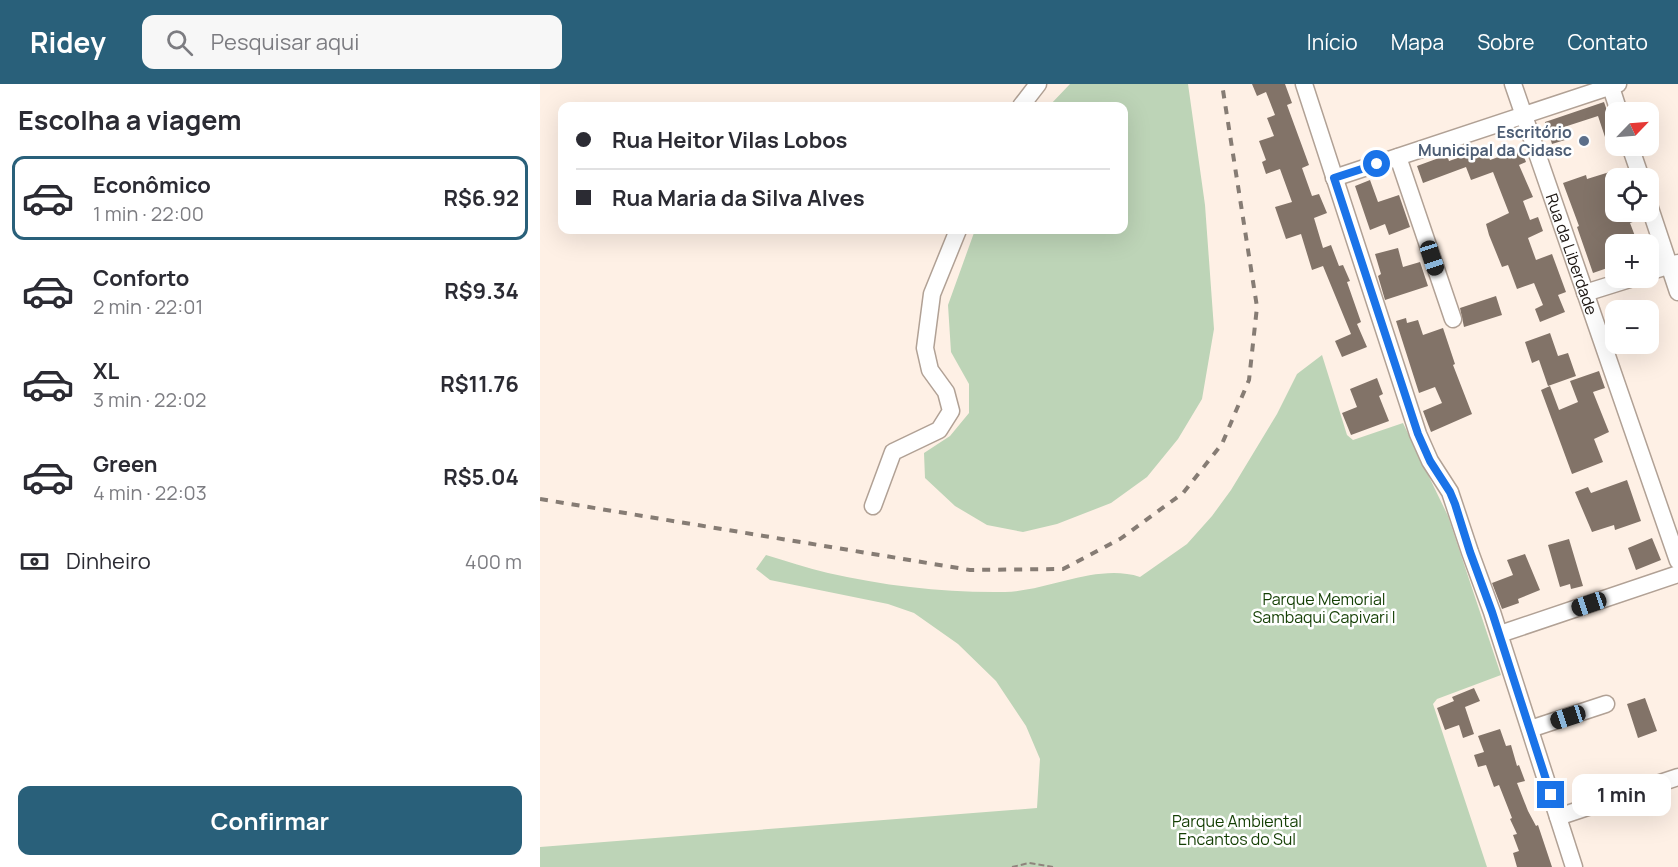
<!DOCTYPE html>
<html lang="pt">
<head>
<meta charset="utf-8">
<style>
  body { margin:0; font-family:Manrope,sans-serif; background:#f7f7f7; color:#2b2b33; height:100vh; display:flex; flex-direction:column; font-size:22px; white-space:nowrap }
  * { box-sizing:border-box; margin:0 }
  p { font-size:20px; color:#7c7c81 }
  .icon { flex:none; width:33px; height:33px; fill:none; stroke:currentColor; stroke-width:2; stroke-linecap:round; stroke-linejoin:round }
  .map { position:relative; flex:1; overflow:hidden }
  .panel { display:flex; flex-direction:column; background:#fff; width:540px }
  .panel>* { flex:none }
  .guide { position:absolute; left:18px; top:18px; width:570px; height:132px; border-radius:12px; box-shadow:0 6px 24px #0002; display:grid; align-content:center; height:132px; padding:0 18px; background:#fff }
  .needle { width:39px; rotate:65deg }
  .buttons { position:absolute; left:1065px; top:18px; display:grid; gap:12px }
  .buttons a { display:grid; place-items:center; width:54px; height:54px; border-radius:12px; background:#fff; box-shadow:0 6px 24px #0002; font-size:30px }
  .end { position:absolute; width:27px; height:27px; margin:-14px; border:8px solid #1a73e8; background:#fff; box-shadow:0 0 0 3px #fff }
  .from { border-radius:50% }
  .bubble { position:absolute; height:42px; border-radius:12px; background:#fff; box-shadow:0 6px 24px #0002; font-size:20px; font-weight:700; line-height:42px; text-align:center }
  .car { position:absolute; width:18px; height:36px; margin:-18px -9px; border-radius:8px; box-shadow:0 0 4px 2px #0007; background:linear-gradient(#222 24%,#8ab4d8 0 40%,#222 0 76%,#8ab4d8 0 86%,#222 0) }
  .guide b { display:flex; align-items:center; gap:21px; height:57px; font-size:22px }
  .guide b+b { border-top:2px solid #e1e1e2 }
  .guide i { width:15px; height:15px; background:#2b2b33 }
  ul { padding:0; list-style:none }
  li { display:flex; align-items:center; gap:18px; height:84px; margin:0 12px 9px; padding:0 6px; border:3px solid transparent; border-radius:12px }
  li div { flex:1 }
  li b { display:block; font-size:22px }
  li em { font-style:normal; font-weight:700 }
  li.selected { border-color:#29607a }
  li>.icon { width:54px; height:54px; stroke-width:1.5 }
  h2 { padding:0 18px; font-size:27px; line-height:72px }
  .pay { display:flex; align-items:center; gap:15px; height:66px; padding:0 18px; font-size:22px }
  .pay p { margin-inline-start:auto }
  .button { display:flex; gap:12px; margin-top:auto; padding:12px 18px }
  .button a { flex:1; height:69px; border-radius:12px; background:#29607a; color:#fff; font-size:24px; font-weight:700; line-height:69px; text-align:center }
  header { display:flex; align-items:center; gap:36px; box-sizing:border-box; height:84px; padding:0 30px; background:#29607a; color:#fff }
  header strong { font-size:28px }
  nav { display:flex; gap:33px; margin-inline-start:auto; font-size:21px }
  .search { width:420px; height:54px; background:#f7f7f7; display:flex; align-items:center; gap:15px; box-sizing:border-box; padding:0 21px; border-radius:12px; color:#7c7c81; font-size:22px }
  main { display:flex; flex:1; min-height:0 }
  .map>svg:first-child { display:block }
  .green { fill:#bdd4b7 }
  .building { fill:#827368 }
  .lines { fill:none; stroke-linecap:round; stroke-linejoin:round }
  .minor-casing { stroke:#b1a195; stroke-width:19 }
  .path { stroke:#8e847c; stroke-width:2; stroke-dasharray:6 3; stroke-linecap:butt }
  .minor { stroke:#fff; stroke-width:16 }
  .rail { stroke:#867c74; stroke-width:4; stroke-dasharray:8 8; stroke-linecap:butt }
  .route { stroke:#1a73e8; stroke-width:8 }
  .service-dot { fill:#5c6f8a; stroke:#fff; stroke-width:2 }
  .labels { text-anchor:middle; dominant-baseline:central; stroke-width:5; stroke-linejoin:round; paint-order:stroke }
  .service-label { font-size:16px; font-weight:bold; fill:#4e5e75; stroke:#fff; text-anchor:end }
  .street-label { font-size:16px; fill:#1a1410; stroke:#fff }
  .park-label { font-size:16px; fill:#133e03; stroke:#fff }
</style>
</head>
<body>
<header>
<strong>Ridey</strong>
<div class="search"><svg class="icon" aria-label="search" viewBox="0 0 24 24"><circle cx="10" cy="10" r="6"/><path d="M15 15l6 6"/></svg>Pesquisar aqui</div>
<nav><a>Início</a><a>Mapa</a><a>Sobre</a><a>Contato</a></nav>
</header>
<main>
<section class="panel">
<h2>Escolha a viagem</h2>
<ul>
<li class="selected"><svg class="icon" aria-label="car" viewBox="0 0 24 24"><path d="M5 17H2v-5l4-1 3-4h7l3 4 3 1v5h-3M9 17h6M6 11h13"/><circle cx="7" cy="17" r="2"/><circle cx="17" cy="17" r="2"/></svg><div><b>Econômico</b><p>1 min · 22:00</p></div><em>R$6.92</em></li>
<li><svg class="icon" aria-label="car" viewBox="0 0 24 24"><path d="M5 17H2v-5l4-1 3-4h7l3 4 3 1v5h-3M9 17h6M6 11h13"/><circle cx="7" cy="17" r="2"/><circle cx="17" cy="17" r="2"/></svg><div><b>Conforto</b><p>2 min · 22:01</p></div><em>R$9.34</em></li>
<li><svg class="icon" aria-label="car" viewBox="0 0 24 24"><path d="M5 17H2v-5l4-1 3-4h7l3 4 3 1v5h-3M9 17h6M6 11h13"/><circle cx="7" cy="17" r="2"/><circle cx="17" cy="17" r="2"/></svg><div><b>XL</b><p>3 min · 22:02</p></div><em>R$11.76</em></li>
<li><svg class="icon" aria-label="car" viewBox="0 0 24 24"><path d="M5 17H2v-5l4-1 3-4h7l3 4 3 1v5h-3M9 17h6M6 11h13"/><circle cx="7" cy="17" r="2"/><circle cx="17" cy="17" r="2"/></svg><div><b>Green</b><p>4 min · 22:03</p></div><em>R$5.04</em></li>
</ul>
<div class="pay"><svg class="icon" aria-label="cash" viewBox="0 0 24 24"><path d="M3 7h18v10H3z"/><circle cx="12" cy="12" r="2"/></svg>Dinheiro<p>400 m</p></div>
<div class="button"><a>Confirmar</a></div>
</section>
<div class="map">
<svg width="1138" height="783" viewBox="0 0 1138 783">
  <rect width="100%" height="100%" fill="#fef0e5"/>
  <path class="green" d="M530,0H648L665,121L674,245L662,315L638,355L607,393L571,419L517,440L483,448L447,441L415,422L385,394L384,369L410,352L429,329V300L411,268L408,221L435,146H584V22H509Z
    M782,271L807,351L813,356L863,339L908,432L961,591L897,615L893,620L947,783H0V763L497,724L500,675L486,642L456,597L418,560L374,529L348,520L230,496L216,485L226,471C247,477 267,484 288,489C345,502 406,509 465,508C509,507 557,479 600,493L647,460L672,432L691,406L737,330L757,290Z"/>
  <path class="building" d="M712,0H745L752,19L747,21L769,81L762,84L772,112L779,110L787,129L774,134L783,164L791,161L799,182L803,181L810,197L807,198L821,238L817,240L827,263L802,273L795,257L811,250L783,182L772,186L761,150L746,155L735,123L752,118L740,85L726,90L722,78L726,76L719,57L734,52L727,34L735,31L726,8L717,12Z
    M1064,18L1076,53L1066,56L1058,32L1021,44L1025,56L1012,60L1005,38Z
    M946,64L950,76L981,65L986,78L979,81L993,113L983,117L990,136L998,133L1003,147L988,154L996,176L1012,170L1026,208L1018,211L1025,228L1000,238L995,225L1003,221L994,199L977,205L968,181L962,183L949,151L946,140L969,129L953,88L931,96L926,83L883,99L877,82L907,71L909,77Z
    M1076,86V128H1098L1101,135L1090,139L1098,160H1076V181L1053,189L1037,143L1039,142L1023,99L1046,91L1047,95Z
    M830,96L838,118L859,111L870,143L849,151L845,140L830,146L815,102Z
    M858,164L863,183L880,178L888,202L845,216L838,192L841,190L835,170Z
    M956,212L962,231L924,243L920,224Z
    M866,234L867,239L878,236L883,251L903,244L915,280L913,281L932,330L891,348L883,327L902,319L895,303L879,309L856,237Z
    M1010,249L1018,272L1028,269L1036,292L1008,302L999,276L992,279L985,258Z
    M1059,287L1065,304L1053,308L1069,348L1054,355L1063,378L1032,390L1001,306L1010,302L1019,326L1038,318L1030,297Z
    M837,294L843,310L839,312L849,337L811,351L802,329L817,323L810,305Z
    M1087,396L1101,437L1075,446L1074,441L1052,448L1035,408L1048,403L1051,409Z
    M1112,454L1121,476L1096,486L1088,464Z
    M1029,455L1043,502L1031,505L1030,500L1020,503L1008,461Z
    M985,470L1000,506L978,515L979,519L962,525L952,499L973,491L967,476Z
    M934,604L940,617L925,623L934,650L923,654L919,641L905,646L897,624L914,617L912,613Z
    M1105,614L1117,647L1098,654L1087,620Z
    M960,645L966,662L971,661L977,682L979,681L985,697L977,699L988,727L996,742L998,741L1012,783H977L973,769L979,767L973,751L977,750L970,735L972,734L959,701L954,703L946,681L938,683L934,671L944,668L938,652Z"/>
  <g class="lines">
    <defs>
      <g id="minor">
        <path d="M764,0L878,350L890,377L910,408L930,468L952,528L1034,783"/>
        <path id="s1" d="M973,0L1138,477"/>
        <path d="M1070,0L1079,28"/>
        <path d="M481,22L498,0"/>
        <path d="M1090,62L1101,94"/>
        <path d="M858,73L913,235"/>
        <path d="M794,94L1078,0"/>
        <path d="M1108,118L1138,208"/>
        <path d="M1108,188L1138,179"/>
        <path d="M1045,209L1093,194"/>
        <path d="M333,422L353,368L399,346L411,327L406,308L390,286L385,264L392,210L418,146"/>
        <path d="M960,550L1138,490"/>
        <path d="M990,645L1066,620"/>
        <path d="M1018,733L1138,693"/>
      </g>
    </defs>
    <use href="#minor" class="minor-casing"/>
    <path class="path" d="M472,783L489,779L513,783"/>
    <use href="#minor" class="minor"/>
    <path class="rail" d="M0,415L430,486L523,485L580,455L643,409L682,360L709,296L717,223L682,0"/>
  </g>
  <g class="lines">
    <path class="route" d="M837,80L794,94L878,350L890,377L910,408L915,420L930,468L952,528L1011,711"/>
  </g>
  <circle class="service-dot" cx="1044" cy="57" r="6"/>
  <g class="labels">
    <g class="service-label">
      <text x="1032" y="48">Escritório<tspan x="1032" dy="18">Municipal da Cidasc</tspan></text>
    </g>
    <g class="street-label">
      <text stroke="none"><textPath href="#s1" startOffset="180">Rua da Liberdade</textPath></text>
    </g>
    <g class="park-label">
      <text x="784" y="515">Parque Memorial<tspan x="784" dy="18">Sambaqui Capivari I</tspan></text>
      <text x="697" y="737">Parque Ambiental<tspan x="697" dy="18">Encantos do Sul</tspan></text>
    </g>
  </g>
</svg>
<div class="buttons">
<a><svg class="needle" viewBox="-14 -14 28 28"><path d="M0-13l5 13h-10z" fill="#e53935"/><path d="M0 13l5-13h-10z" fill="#7c7c81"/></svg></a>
<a><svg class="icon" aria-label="locate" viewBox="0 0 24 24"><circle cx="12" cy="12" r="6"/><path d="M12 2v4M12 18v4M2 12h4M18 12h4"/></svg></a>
<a>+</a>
<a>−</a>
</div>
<i class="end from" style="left:837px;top:80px"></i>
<i class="end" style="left:1011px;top:711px"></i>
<div class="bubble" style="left:1032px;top:690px;width:99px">1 min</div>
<i class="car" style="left:892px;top:174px;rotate:162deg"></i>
<i class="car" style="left:1049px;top:520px;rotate:251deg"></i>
<i class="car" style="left:1028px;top:633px;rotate:252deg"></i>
<div class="guide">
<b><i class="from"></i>Rua Heitor Vilas Lobos</b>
<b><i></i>Rua Maria da Silva Alves</b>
</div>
</div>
</main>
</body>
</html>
